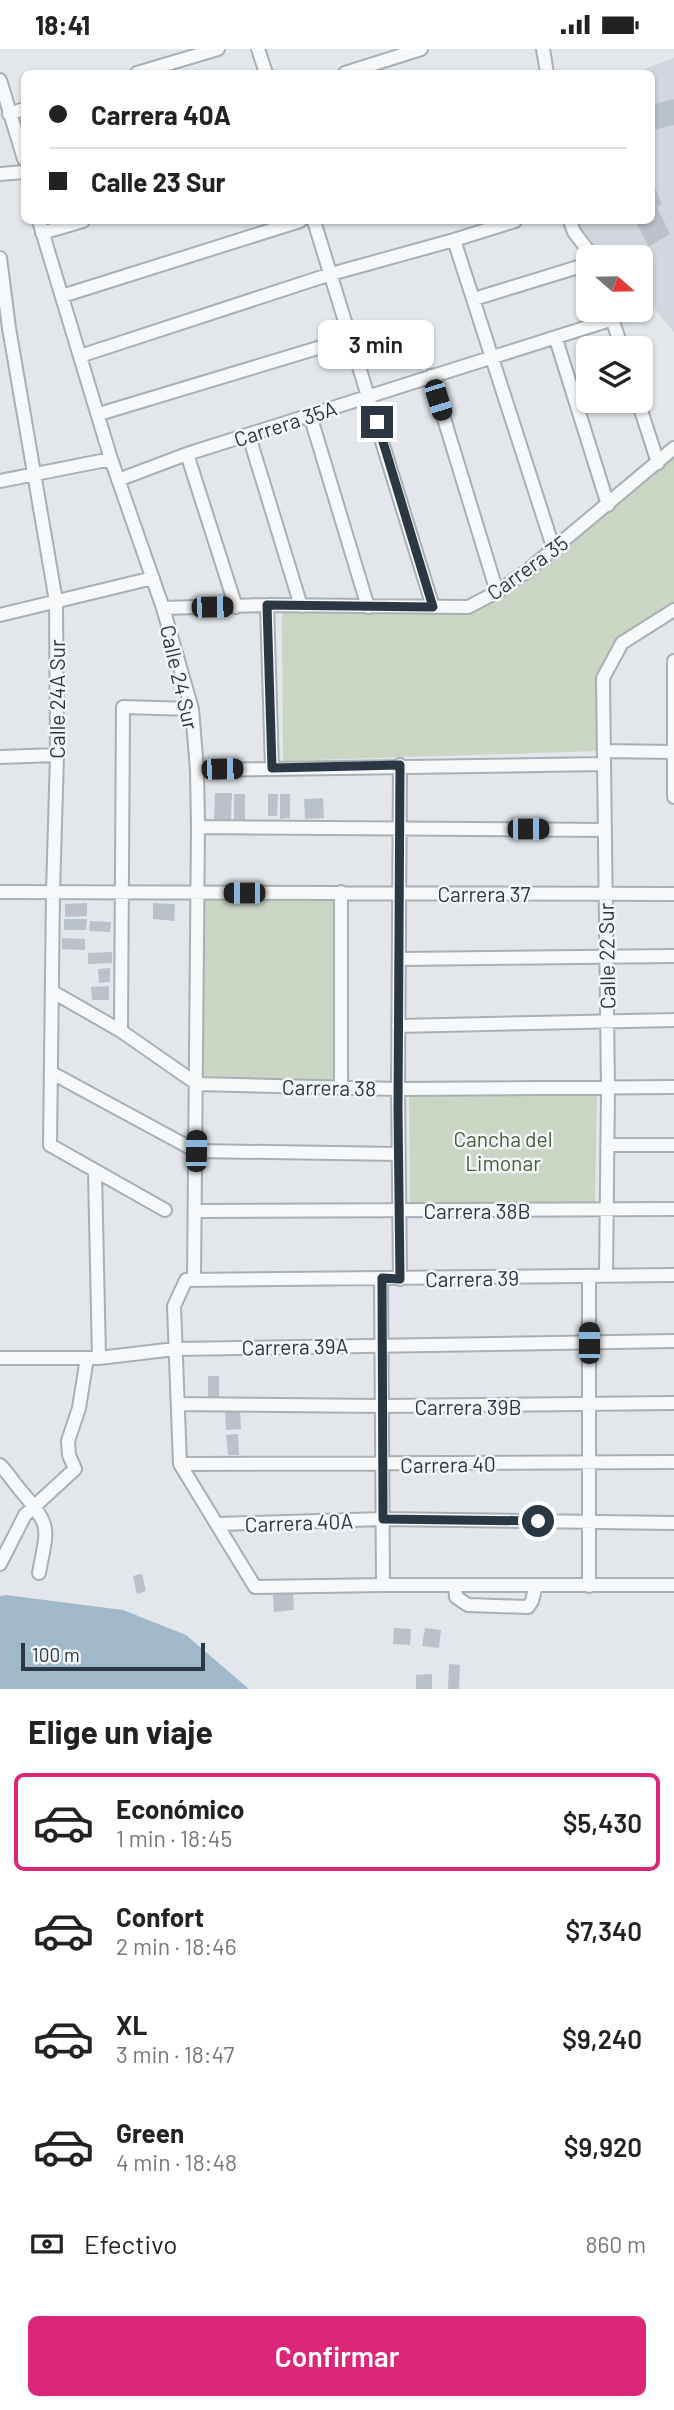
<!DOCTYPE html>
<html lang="es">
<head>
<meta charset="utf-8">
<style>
  body { margin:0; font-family:Barlow,sans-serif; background:#f2f2f2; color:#222; height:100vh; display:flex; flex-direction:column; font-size:26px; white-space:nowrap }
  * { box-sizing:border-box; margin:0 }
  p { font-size:23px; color:#767676 }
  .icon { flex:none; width:38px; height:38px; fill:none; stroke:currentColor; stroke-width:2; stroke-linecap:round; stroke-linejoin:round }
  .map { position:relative; height:1640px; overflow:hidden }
  .details { display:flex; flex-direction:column; background:#fff; flex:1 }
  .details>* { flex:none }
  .hud { position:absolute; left:21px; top:21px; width:634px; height:154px; border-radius:10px; box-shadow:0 2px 5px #0004; display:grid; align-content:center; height:154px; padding:0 28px; background:#fff }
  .needle { width:46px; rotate:110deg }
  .buttons { position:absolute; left:576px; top:196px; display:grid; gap:14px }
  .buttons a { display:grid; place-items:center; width:77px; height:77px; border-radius:10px; background:#fff; box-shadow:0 2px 5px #0004; font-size:35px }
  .scale { position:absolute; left:21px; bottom:18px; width:184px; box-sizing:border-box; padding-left:7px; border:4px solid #2b3743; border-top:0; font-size:19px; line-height:24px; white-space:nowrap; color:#2b3743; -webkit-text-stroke:5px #f3f6f8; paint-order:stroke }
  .end { position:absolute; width:32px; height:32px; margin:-16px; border:9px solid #2b3743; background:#fff; box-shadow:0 0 0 4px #fff }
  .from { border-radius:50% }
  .bubble { position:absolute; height:49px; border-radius:10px; background:#fff; box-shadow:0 2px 5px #0004; font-size:23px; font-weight:600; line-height:49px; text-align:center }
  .car { position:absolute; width:21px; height:42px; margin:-21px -10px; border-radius:9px; box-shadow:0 0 5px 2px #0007; background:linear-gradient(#222 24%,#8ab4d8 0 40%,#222 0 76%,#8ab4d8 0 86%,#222 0) }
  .hud b { display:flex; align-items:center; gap:24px; height:66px; font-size:26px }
  .hud b+b { border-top:2px solid #e0e0e0 }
  .hud i { width:18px; height:18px; background:#222 }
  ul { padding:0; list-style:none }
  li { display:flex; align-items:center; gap:21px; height:98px; margin:0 14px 10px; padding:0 14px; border:4px solid transparent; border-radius:10px }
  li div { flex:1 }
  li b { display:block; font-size:26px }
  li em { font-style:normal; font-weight:600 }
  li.selected { border-color:#db2777 }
  li>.icon { width:63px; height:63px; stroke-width:1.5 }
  h2 { padding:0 28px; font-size:32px; line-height:84px }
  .pay { display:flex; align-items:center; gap:18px; height:77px; padding:0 28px; font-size:26px }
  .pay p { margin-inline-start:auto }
  .action { display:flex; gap:14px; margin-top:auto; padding:14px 28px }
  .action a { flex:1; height:80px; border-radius:10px; background:#db2777; color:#fff; font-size:28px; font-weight:600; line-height:80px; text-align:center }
  .status { display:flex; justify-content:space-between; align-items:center; height:49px; padding:0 35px; background:#fff; direction:ltr }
  .status svg { height:19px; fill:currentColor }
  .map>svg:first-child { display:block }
  .built { fill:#d1d7dd }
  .green { fill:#cad5c4 }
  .water { fill:#9fb9ca }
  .building { fill:#bac1c8 }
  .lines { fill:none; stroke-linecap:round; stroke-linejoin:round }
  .minor-casing { stroke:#a8afb5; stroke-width:16 }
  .minor { stroke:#f6f8f9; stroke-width:12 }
  .route { stroke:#2b3743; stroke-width:9 }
  .labels { text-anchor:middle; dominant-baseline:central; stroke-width:5; stroke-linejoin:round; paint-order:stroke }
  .street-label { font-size:21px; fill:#2b3743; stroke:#f3f6f8 }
  .park-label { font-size:21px; fill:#445f38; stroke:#f3f6f8 }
</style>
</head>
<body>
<div class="status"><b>18:41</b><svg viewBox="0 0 49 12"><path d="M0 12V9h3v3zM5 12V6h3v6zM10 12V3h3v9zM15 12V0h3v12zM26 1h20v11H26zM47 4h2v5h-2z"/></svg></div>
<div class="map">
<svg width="674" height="1640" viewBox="0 0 674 1640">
  <rect width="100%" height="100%" fill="#e3e7eb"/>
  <path class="built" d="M674,9V283L641,244L640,208H603L577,183L573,172H651V24H635Z"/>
  <path class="green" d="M674,401V558L623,591L598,628L599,702L283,712L282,559L469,561L556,506Z
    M199,848H337V1033L201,1030Z
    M409,1046L597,1047L595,1155H410Z"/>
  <path class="water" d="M6,1546L123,1561L186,1586L249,1640H0V1547Z"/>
  <path class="building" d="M674,50V76L651,82V56Z
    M651,130L662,155L657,158L670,185L649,197L635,172H651Z
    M215,744H232L231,771H214Z
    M234,745H245V771H234Z
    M268,745H278L277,767H268Z
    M280,745H290V769L280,770Z
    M323,749L324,769L305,770L304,750Z
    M87,854V867L65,868V855Z
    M153,854L175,855L174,872L153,870Z
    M64,870H87L86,881H64Z
    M90,872L111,873L110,883L89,882Z
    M62,889L85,890V901L62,900Z
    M112,903V914L88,915V904Z
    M110,919V933L99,934L98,920Z
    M109,937V951H92L91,938Z
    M208,1327H219V1349H208Z
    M240,1360L241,1380L226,1381L225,1361Z
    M238,1385L239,1406H228L226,1386Z
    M142,1525L146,1542L137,1545L133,1527Z
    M293,1544L294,1561L274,1563L273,1546Z
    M394,1579L411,1580L410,1596L393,1595Z
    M425,1579L441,1581L439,1599L422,1597Z
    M449,1615L460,1616L459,1640H448Z
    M432,1625V1640H416V1626Z"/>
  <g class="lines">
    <defs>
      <path id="minor" d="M258,0L266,24
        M543,0L547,24
        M137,24L218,0
        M345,24L421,0
        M0,31L24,110
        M9,65L24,60
        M0,125L24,123
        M39,172L111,410L163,559L192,660L197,721L198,778L194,1230
        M314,172L433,558
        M570,172L574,183L593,208
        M42,184L83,172
        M454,191L554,501
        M0,209L9,279L56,552L57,706L53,843L50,1096L165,1161
        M62,247L300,172
        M474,250L588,215
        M609,261L622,299
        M556,290L608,456
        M80,307L331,225L454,191L515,172
        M431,327L497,543
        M638,352L658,414
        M99,365L351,289
        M310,366L368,558
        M249,387L301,557
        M187,405L236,558
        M118,431L187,405L613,270
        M0,432L111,410
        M267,556L272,719
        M163,559L267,556L468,558L497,543L527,522L674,399
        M0,566L153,529
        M674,612V748
        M604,702L673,703
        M0,708L57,706
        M400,716L398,1040L400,1230
        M197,721L604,715
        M198,778L605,781
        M0,843L674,845
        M399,910L674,907
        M53,943L121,982L197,1035L398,1040L674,1038
        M398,977L674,971
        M121,982L123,658L192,660
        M52,1024L196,1102L398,1105
        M341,1038V843
        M607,1096H674
        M95,1123L99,1309
        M195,1162L674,1160
        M606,1225L608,1040L603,629L622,594L674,561
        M674,1226L186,1231L174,1257L180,1415L255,1538L383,1536H674
        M589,1227V1537
        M381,1229L383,1536
        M0,1309H99L175,1300L674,1292
        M178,1355L381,1357L674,1354
        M180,1415L674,1413
        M0,1416C8,1424 14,1434 21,1442C53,1479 47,1479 39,1524
        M219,1475L383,1470L674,1474
        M0,1515L25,1466L75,1420L69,1406L68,1392L79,1359L87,1309
        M455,1536L456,1548L468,1556L528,1558L532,1552L536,1536"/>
    </defs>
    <use href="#minor" class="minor-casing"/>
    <use href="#minor" class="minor"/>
  </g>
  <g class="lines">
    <path class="route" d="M377,373L433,558L267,556L272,719L400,716L398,1061L400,1230L382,1229L383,1470L538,1472"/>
  </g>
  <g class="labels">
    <g class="street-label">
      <text transform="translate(285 374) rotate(-18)">Carrera 35A</text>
      <text transform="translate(527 518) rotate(-36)">Carrera 35</text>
      <text transform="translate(180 628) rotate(77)">Calle 24 Sur</text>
      <text transform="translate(56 650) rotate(-90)">Calle 24A Sur</text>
      <text x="484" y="844">Carrera 37</text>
      <text transform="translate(606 907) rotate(-91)">Calle 22 Sur</text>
      <text transform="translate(329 1038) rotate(1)">Carrera 38</text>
      <text x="477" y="1161">Carrera 38B</text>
      <text transform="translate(472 1229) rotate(-1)">Carrera 39</text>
      <text transform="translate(295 1297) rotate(-1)">Carrera 39A</text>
      <text x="468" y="1357">Carrera 39B</text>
      <text transform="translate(448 1415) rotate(-1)">Carrera 40</text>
      <text transform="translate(299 1473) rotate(-2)">Carrera 40A</text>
    </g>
    <g class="park-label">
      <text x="503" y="1089">Cancha del<tspan x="503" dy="24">Limonar</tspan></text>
    </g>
  </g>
</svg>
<div class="buttons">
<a><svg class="needle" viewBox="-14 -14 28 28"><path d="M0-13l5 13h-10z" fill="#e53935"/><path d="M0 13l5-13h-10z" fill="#767676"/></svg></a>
<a><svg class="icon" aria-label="layers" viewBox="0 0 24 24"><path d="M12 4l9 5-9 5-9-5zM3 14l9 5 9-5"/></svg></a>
</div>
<div class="scale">100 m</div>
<i class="end from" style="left:538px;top:1472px"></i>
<i class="end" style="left:377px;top:373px"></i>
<div class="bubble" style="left:318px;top:271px;width:116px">3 min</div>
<i class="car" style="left:438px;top:351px;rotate:163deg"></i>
<i class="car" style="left:212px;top:558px;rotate:89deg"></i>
<i class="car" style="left:222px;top:720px;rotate:89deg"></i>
<i class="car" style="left:528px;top:780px;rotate:90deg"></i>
<i class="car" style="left:244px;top:844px;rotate:270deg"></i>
<i class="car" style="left:196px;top:1102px;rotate:1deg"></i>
<i class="car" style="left:589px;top:1294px;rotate:0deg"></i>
<div class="hud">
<b><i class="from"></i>Carrera 40A</b>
<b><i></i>Calle 23 Sur</b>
</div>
</div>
<section class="details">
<h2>Elige un viaje</h2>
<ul>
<li class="selected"><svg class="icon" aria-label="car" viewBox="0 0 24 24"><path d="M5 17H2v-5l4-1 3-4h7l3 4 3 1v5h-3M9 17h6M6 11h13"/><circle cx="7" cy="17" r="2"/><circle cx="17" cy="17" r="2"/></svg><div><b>Económico</b><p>1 min · 18:45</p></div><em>$5,430</em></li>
<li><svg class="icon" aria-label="car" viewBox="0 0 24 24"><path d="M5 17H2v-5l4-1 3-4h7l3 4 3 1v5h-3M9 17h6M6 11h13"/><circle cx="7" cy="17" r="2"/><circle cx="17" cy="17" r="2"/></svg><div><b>Confort</b><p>2 min · 18:46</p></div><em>$7,340</em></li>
<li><svg class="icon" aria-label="car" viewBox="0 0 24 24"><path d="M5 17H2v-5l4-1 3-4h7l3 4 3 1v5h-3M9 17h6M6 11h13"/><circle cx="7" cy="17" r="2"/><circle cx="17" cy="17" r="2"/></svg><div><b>XL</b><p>3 min · 18:47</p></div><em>$9,240</em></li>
<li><svg class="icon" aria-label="car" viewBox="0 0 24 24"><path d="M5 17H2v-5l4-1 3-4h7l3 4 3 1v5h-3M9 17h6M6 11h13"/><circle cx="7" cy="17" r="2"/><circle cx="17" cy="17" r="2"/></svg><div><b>Green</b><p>4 min · 18:48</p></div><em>$9,920</em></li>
</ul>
<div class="pay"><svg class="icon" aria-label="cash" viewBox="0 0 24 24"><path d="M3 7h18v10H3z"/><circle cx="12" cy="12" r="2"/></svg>Efectivo<p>860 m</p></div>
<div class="action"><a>Confirmar</a></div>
</section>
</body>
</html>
